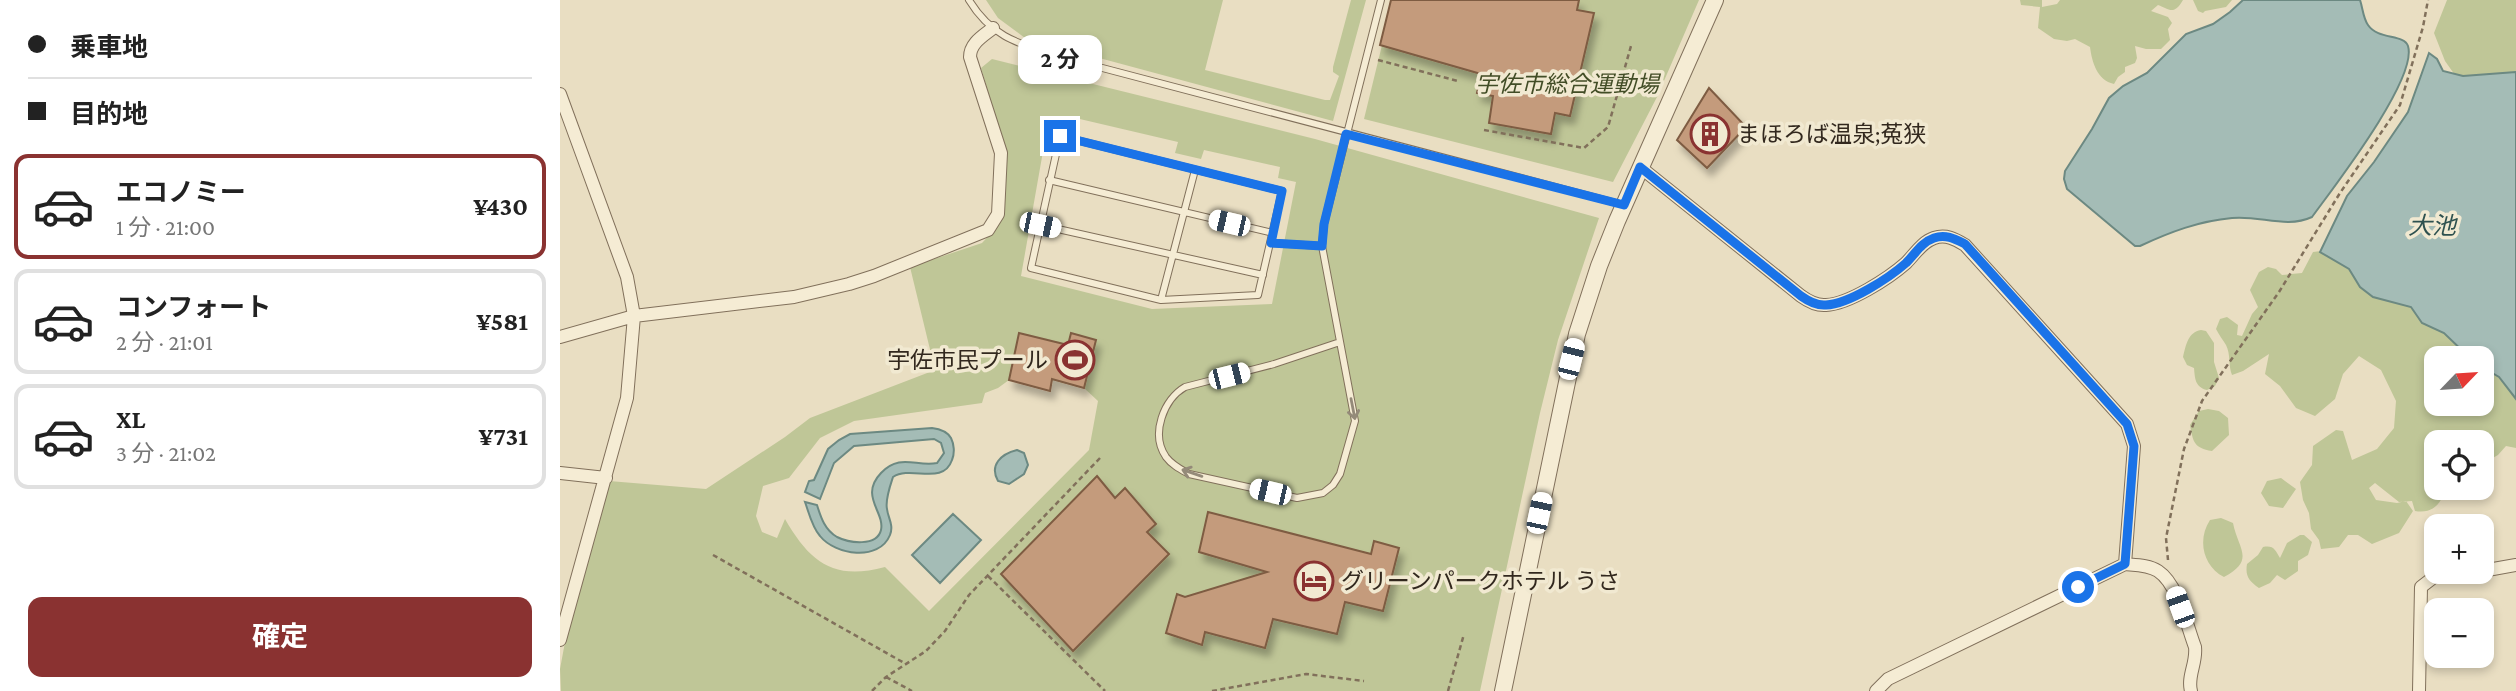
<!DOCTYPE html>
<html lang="ja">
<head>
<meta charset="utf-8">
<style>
  body { margin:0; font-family:"Crimson Pro","Noto Sans JP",serif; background:#f6f6f6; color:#222; height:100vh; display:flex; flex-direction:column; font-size:26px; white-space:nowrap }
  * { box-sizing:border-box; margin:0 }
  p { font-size:23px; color:#767676 }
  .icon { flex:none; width:38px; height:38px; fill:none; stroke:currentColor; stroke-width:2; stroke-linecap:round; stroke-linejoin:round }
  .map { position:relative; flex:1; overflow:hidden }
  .details { display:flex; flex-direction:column; background:#fff; width:560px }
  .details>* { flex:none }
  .top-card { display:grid; align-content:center; height:154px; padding:0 28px; background:#fff }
  .needle { width:46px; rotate:65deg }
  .fabs { position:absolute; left:1864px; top:346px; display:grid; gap:14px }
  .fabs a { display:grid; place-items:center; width:70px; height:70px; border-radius:14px; background:#fff; box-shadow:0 4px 10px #0003; font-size:35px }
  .end { position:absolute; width:32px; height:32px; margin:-16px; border:9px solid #1a73e8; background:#fff; box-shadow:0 0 0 4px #fff }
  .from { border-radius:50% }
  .bubble { position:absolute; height:49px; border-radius:14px; background:#fff; box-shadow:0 4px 10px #0003; font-size:23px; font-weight:700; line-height:49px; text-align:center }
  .car { position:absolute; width:21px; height:42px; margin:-21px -10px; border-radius:9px; box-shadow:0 0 5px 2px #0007; background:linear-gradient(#fff 24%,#345 0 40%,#fff 0 76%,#345 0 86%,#fff 0) }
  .top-card b { display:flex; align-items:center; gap:24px; height:66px; font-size:26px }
  .top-card b+b { border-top:2px solid #e0e0e0 }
  .top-card i { width:18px; height:18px; background:#222 }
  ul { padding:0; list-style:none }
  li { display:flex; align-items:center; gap:21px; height:105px; margin:0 14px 10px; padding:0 14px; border:4px solid #e0e0e0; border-radius:14px }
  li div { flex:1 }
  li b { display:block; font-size:26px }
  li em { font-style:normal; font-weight:700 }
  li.active { border-color:#8a3231 }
  li>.icon { width:63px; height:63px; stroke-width:1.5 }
  .cta { display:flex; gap:14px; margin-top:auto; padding:14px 28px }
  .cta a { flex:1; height:80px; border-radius:14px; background:#8a3231; color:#fff; font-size:28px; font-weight:700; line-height:80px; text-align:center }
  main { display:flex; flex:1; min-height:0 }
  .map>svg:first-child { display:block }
  .green { fill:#bfc697; fill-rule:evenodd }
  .water { fill:#a4bcb6; stroke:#6c8982; stroke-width:2 }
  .building { fill:#c49b7b; stroke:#7e5c43; stroke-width:2; filter:url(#shadow) }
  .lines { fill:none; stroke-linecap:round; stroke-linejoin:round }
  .service-casing { stroke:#81705b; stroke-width:8 }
  .minor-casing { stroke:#81705b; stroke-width:14 }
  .tertiary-casing { stroke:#81705b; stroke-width:18 }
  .path { stroke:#81705b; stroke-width:2.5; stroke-dasharray:5 3.5; stroke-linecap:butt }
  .service { stroke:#f5ecd4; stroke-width:6 }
  .minor { stroke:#f5ecd4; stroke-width:12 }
  .tertiary { stroke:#f5ecd4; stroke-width:16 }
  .oneway { stroke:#948a79 }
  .route { stroke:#1a73e8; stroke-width:9 }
  .labels { text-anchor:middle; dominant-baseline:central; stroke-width:7; stroke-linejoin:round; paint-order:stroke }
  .park-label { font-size:23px; font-style:italic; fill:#424d26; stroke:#f1e9d1 }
  .poi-label { font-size:23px; fill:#32281e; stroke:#f1e9d1; text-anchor:start }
  .water-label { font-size:24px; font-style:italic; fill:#2e514f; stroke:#f1e9d1 }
</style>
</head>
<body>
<main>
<section class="details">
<div class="top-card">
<b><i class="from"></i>乗車地</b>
<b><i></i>目的地</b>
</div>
<ul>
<li class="active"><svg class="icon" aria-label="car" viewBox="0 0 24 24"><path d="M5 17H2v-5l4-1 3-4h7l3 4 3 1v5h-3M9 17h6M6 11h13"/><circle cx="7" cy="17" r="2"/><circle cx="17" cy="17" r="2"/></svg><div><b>エコノミー</b><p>1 分 · 21:00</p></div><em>¥430</em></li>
<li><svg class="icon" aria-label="car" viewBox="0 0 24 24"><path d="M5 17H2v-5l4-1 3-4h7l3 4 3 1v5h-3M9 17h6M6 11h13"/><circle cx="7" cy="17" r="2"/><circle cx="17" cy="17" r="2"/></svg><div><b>コンフォート</b><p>2 分 · 21:01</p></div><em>¥581</em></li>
<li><svg class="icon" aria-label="car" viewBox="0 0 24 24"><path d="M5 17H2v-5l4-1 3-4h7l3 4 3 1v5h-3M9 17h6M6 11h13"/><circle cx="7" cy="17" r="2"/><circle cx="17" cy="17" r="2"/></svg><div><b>XL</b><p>3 分 · 21:02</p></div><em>¥731</em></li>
</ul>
<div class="cta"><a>確定</a></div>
</section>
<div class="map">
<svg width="1956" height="691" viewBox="0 0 1956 691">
  <defs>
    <filter id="shadow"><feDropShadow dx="4.5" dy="8" stdDeviation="3.5" flood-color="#0004"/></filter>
  </defs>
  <rect width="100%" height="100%" fill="#e9dec2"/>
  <path class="green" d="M426,0H663L645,70L765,100H770L779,76L773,72V67L791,0H806L773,121L465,38L438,18Z
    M833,0H1139L1097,97L1053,182L804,119Z
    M1460,0H1482V7L1497,4L1500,0H1623C1614,16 1609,9 1598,5L1591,11L1608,17L1612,23L1608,29L1610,40L1601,49H1586L1575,46L1577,58L1575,63L1565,67V72L1558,77L1554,84C1537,80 1532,62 1530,47L1515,39L1507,41L1494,39L1478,28L1480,7L1461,5Z
    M1633,0H1672L1666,7L1645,11L1643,13L1638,11Z
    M1887,0H1956V86L1902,85L1885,61L1874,33Z
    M432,59L755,139L1039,218L998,340L980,413L920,691H1L0,669L8,626L49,481L146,489L225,437L250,418L375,370L350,267L422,243L436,228L445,149L421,68ZM507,116L618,142L615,153L641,159L644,150L720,167L718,178L736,182L712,304L592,309L461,276L488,123L503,127ZM449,380L490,391L492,380L524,388L538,401L529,450L369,611L325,567C273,581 250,562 225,519L217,538L202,532L196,516L203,486L229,478L260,438L294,421L422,403L425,393L438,388Z
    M1769,250L1956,378V448L1946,446L1938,455L1922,464V443H1876V488L1907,489L1890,493L1885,490C1881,505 1871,514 1855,511L1852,501L1839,502L1815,483L1809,488L1816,500L1837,503L1846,501L1853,511L1839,533L1812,544L1798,535H1788L1779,547L1761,549L1759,540L1751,529L1749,513L1743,500L1740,482L1752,465L1753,446L1776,430L1783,431L1792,460L1817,449L1834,428L1836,401L1821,370L1799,356L1783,374L1775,399L1755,416L1736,408L1720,386L1705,374L1709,354L1683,371L1672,375C1668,365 1671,355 1666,345C1663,340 1659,335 1656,329L1660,319L1667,317L1678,325L1677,335L1682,336L1692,314L1698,307L1690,290L1699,272L1708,267L1716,269L1722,275L1742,273L1753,252ZM1876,359H1922V404H1876Z
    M1641,330L1646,331L1654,343V362L1659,378L1655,386L1647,390C1635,387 1635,379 1634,368L1627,365L1623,357C1626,345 1628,332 1641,330Z
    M1648,409L1659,411L1668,418L1669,435L1652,451C1634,448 1633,442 1630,425L1639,411Z
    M1721,478L1736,489L1723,508L1709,506L1701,493L1707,481Z
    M1661,518L1673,523C1678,549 1696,560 1664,577C1643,566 1637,540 1650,520Z
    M1740,535H1744L1752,542L1748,555L1738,561V571L1725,580L1717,575L1710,583L1699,588C1689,581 1685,576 1687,564L1698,555L1703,547C1714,545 1715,550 1720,558L1727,543Z"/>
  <path class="water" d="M1683,0H1800C1803,9 1803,18 1808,25C1818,40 1844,34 1848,46C1858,79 1773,188 1752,217C1726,229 1700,215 1672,218C1639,221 1610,232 1580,246H1575L1507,189L1504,179L1505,171L1532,129L1549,98L1563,86L1587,73L1626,34L1653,24L1670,12Z
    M1869,53L1877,59L1883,71L1903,76L1956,72V399L1939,377L1922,367V359H1911L1884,333L1862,323L1851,307L1813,297L1800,287L1789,269L1760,252L1787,196L1814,162L1848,112Z
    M372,428C380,429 387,431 391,438C394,444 395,453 392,460C383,486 351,465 333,477C330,486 325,500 327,509C328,518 334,525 330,535C319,562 275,555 260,536C252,527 249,513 245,502L257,505C261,518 265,530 277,537C289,543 317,547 321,530C325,512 299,496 321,473C340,453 356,467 377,463L384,453L381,443L374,439L294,446L274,463L260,499L245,492L249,481L254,480L268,449L279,440L290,434Z
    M457,450L464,453L468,465L464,474L449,484L438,481C429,465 441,454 457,450Z
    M393,514L421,540L380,583L352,555Z"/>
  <path class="building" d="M831,0H1019L1017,10L1034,13L1010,116L995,113L991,134L929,123L933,96L917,93L921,74L820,45Z
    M1149,88L1186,127L1147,168L1117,140Z
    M459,333L508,345L511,333L536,340L524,388L492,379L490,391L449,380Z
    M537,476L555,498L565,488L596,524L587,532L609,554L513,651L441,574Z
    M648,512L811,554L814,541L839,548L823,611L785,602L777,634L713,619L705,648L645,632L642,645L606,633L617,594L625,597L707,572L639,552Z"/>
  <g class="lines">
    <defs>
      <path id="service" d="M409,0C430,35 456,43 493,55L1064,205
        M500,136L722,191L698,295L601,300L471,268Z
        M489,180L713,233
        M480,225L703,275
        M711,243L762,246
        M601,300L635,170
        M780,342L714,364L625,387C604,399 590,434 606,457C612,465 620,469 629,474L737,498L763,493L773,485L780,474L795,421L762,246L764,224L821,0"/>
      <path id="minor" d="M0,94L67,277L74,316L67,398L0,640
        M1080,167L1241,296C1248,301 1256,306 1266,305C1289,304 1329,278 1346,263C1355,254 1362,242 1374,238C1386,234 1395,239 1405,245L1567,424L1574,446L1565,564
        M0,337L74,316L234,297L289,284L314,276L428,230L438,214L441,153L410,57C410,43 423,36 433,28
        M0,473L46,478
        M1922,571L1956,565
        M1316,691L1328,679L1565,564C1576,565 1589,565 1598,571C1618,584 1627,626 1635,647C1637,663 1627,676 1631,691
        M1859,691L1861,587L1874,577L1910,572"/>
      <path id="tertiary" d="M943,691L1017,334L1039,266L1057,221L1155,0"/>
    </defs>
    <use href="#service" class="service-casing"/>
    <use href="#minor" class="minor-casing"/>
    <use href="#tertiary" class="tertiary-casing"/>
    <path class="path" d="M818,60L898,81
      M924,130L1024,148L1048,127L1071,46
      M153,555L346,664
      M1608,560L1606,538L1624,449L1642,401L1719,292L1780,193L1840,105L1863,27L1868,0
      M428,576L545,691
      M326,677L352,691
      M312,691L326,677L366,651L385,631L409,595L540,458
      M652,691L746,674L804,681
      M888,691L904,634"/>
    <use href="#service" class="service"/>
    <use href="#minor" class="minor"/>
    <use href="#tertiary" class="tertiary"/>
  </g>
  <defs><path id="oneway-shaft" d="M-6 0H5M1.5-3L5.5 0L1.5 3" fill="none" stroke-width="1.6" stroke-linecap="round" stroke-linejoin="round" transform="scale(1.75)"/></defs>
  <g class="oneway">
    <use href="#oneway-shaft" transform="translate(793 409) rotate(79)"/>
    <use href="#oneway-shaft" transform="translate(632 473) rotate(-161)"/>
  </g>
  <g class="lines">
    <path class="route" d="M500,136L722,191L711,243L762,246L764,224L786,134L1064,205L1080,167L1241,296C1248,301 1256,306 1266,305C1289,304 1329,278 1346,263C1355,254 1362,242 1374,238C1386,234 1395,239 1405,244L1567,424L1574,446L1565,564L1518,587"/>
  </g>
  <defs>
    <symbol id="building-ring" viewBox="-11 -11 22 22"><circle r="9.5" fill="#f1e9d1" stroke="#8a3231" stroke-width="1.5"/><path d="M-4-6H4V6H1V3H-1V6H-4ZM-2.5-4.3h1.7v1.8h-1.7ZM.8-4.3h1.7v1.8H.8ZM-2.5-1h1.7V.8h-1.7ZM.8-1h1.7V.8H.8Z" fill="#8a3231"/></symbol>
    <symbol id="stadium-ring" viewBox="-11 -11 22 22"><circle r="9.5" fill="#f1e9d1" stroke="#8a3231" stroke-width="1.5"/><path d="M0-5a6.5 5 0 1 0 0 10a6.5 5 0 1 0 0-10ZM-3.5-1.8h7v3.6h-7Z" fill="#8a3231"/></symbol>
    <symbol id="hotel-ring" viewBox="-11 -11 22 22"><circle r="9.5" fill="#f1e9d1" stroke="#8a3231" stroke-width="1.5"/><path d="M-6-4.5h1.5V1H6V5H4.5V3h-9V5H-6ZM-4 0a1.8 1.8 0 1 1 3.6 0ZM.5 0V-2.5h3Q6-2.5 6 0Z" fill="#8a3231"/></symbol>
  </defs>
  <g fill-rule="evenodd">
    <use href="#building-ring" x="1128" y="112" width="44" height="44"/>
    <use href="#stadium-ring" x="493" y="338" width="44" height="44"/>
    <use href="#hotel-ring" x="732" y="559" width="44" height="44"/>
  </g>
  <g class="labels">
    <g class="park-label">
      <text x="1007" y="84">宇佐市総合運動場</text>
    </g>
    <g class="poi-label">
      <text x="1177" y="134">まほろば温泉;菟狭</text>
      <text x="488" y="360" text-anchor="end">宇佐市民プール</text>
      <text x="781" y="581">グリーンパークホテル うさ</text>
    </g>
    <g class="water-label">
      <text x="1872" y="225">大池</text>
    </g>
  </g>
</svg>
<div class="fabs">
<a><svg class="needle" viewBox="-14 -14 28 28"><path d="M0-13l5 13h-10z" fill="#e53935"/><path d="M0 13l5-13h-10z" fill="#767676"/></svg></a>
<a><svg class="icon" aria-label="locate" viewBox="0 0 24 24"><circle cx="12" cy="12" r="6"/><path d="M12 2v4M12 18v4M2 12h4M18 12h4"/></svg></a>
<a>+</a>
<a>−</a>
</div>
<i class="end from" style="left:1518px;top:587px"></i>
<i class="end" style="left:500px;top:136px"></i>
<div class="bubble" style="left:458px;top:35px;width:84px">2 分</div>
<i class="car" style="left:669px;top:223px;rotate:283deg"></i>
<i class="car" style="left:480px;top:225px;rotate:102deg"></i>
<i class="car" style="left:1011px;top:359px;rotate:14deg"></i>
<i class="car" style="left:669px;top:376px;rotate:76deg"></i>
<i class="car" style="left:710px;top:492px;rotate:283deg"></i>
<i class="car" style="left:979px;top:513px;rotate:12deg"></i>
<i class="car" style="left:1620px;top:607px;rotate:340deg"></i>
</div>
</main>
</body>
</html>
